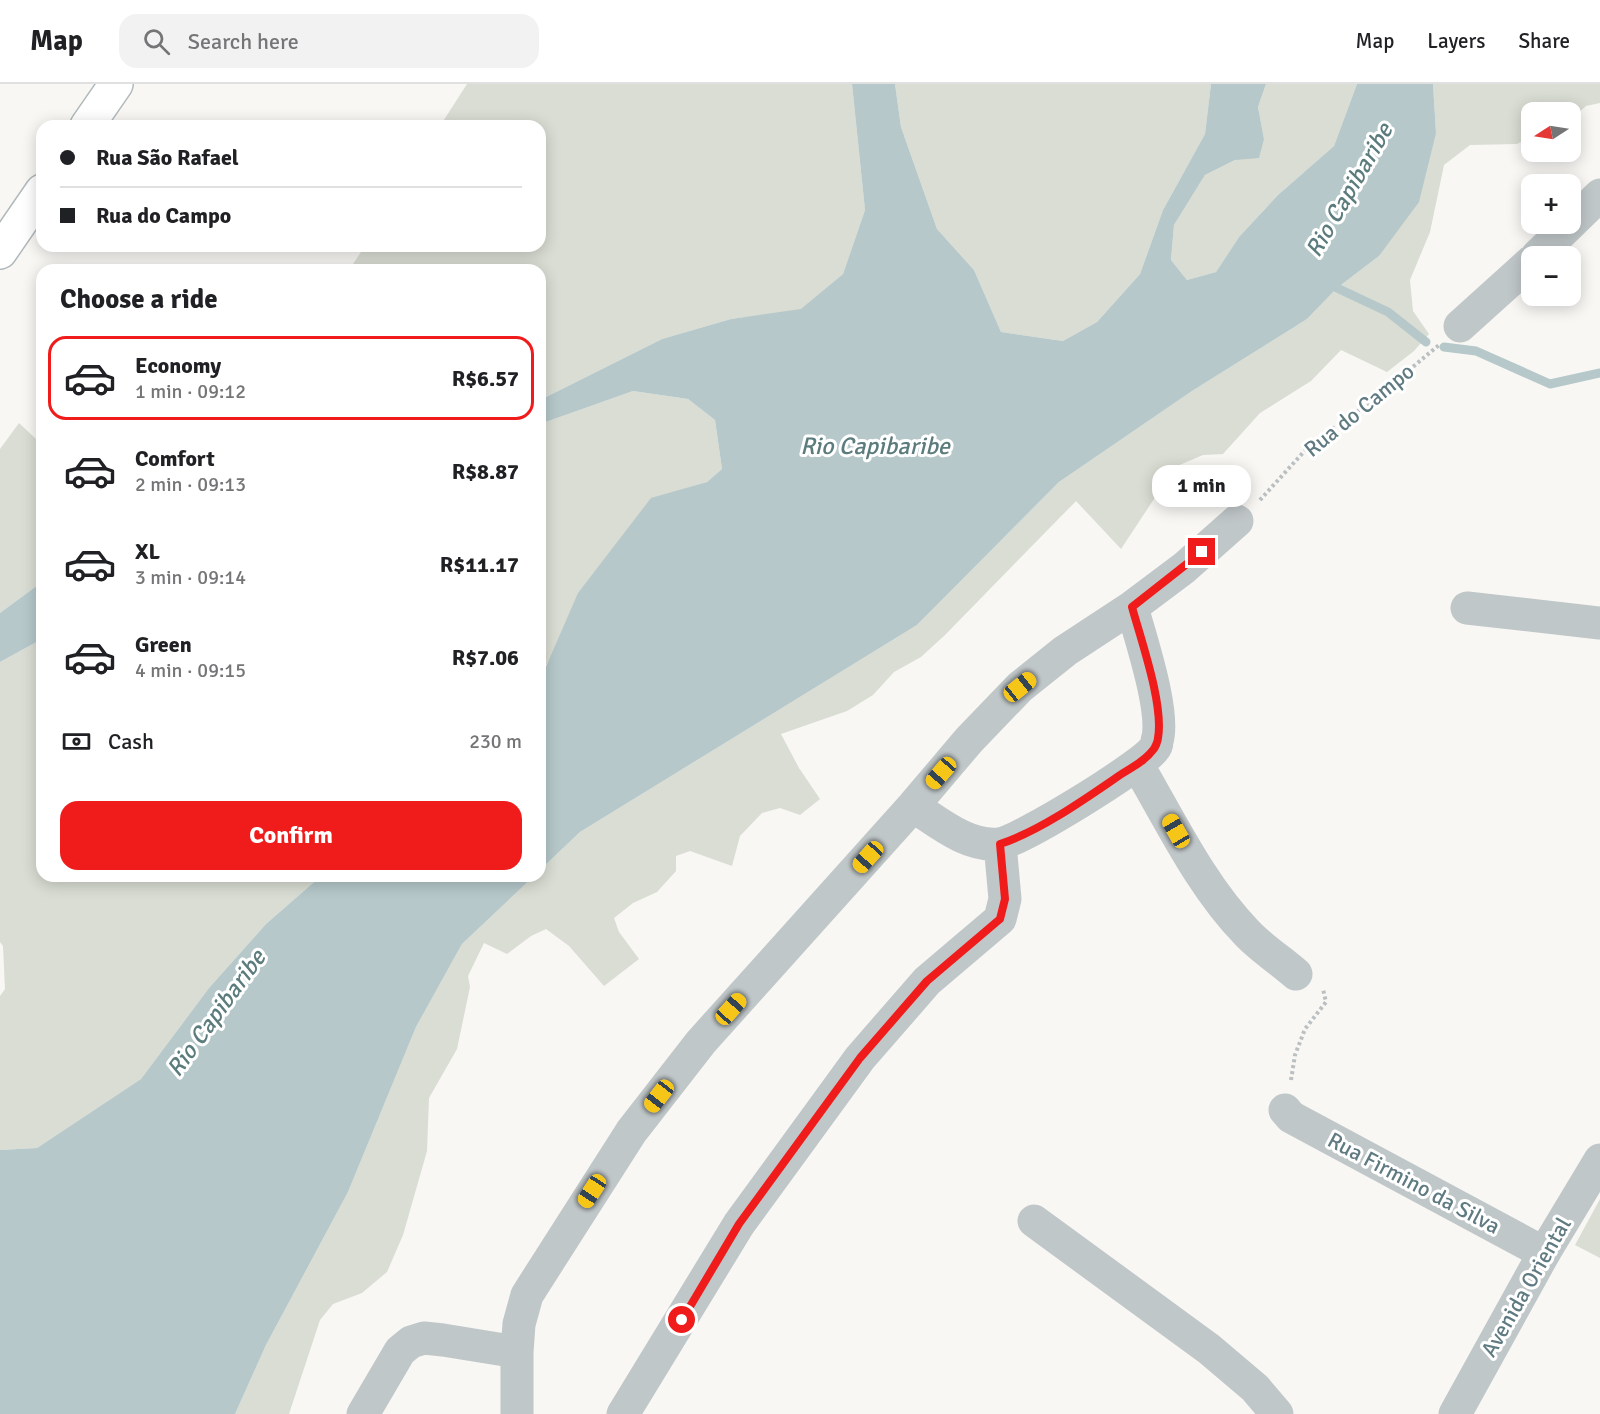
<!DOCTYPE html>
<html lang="en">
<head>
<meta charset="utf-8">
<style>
  body { margin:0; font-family:Signika,sans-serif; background:#f2f2f2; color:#202124; height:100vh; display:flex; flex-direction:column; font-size:22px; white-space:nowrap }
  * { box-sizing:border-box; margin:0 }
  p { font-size:20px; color:#757577 }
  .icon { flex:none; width:33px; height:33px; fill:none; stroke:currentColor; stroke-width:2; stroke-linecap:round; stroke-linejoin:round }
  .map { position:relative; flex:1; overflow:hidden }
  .sheet { position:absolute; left:36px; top:180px; width:510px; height:618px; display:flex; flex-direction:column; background:#fff; border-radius:18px; box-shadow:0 3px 15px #0003 }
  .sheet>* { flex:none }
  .guide { position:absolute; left:36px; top:36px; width:510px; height:132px; border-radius:18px; box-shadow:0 3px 15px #0003; display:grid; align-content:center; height:132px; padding:0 24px; background:#fff }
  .needle { width:39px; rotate:258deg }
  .controls { position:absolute; left:1521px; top:18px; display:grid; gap:12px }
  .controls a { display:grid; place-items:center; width:60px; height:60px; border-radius:12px; background:#fff; box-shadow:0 3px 15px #0003; font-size:30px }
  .end { position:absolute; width:27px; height:27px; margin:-14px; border:8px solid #f01c1b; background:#fff; box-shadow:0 0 0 3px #fff }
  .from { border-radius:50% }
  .bubble { position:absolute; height:42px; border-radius:18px; background:#fff; box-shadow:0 3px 15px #0003; font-size:20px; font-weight:700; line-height:42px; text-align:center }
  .car { position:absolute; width:18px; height:36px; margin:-18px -9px; border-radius:8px; box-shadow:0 0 4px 2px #0007; background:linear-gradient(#f5c518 24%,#345 0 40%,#f5c518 0 76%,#345 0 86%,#f5c518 0) }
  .guide b { display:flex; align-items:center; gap:21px; height:57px; font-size:22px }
  .guide b+b { border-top:2px solid #e0e0e0 }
  .guide i { width:15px; height:15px; background:#202124 }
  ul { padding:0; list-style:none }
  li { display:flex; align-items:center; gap:18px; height:84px; margin:0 12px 9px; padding:0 12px; border:3px solid transparent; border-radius:18px }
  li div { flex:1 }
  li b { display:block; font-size:22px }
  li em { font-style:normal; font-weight:700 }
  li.current { border-color:#f01c1b }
  li>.icon { width:54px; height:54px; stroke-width:1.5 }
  h2 { padding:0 24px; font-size:27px; line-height:72px }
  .pay { display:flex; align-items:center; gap:15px; height:66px; padding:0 24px; font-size:22px }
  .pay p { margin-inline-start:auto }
  .cta { display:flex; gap:12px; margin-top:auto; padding:12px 24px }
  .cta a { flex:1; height:69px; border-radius:18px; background:#f01c1b; color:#fff; font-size:24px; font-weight:700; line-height:69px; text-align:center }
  header { display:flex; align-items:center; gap:36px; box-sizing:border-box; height:84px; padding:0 30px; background:#fff; border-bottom:2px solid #e0e0e0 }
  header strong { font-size:28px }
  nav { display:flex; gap:33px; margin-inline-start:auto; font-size:21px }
  .search { width:420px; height:54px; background:#f2f2f2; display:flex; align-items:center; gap:15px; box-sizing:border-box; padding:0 21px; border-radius:18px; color:#757577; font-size:22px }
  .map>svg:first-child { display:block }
  .green { fill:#d9ddd3 }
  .water { fill:#b6c8ca }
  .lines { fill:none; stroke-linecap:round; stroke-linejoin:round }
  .stream { stroke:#b6c8ca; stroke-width:9 }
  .primary-casing { stroke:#b1b9bc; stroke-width:36 }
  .path { stroke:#babfc1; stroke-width:4; stroke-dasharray:3 3; stroke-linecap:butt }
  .minor { stroke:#c0c7c9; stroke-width:33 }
  .tertiary { stroke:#c0c7c9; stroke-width:33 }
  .primary { stroke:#fff; stroke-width:33 }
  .route { stroke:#f01c1b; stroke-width:8 }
  .labels { text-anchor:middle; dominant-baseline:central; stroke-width:6; stroke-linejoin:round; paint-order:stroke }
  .street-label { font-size:22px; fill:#607a82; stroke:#fff }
  .water-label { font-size:24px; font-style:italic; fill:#5b7b7c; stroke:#fff }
</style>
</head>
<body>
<header>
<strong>Map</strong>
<div class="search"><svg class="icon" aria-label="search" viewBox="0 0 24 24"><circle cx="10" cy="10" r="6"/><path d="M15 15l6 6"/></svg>Search here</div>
<nav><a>Map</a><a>Layers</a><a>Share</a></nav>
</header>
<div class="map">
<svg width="1600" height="1330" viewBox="0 0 1600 1330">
  <rect width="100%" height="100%" fill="#f8f7f4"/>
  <path class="green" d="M467,0H852L865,126L843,190L801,226L731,235L662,255L540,316V186H349L365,162H540V42H440Z
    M895,0H1211L1205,50L1163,126L1140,190L1097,238L1063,257L1001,248L974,186L937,145L901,43Z
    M1266,0H1357L1334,62L1278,111L1239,153L1216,188L1187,196L1171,176L1174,141L1205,91L1235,76L1264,55L1258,23Z
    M1433,0H1600V19L1586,22L1571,35L1570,28H1532L1531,53L1517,60L1470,61L1444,81L1430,148L1410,196L1413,227L1429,250L1414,267L1387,288L1341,266L1311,297L1260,329L1223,370L1203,371L1163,388L1154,415L1121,465L1076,417L945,551L921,573L894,588L873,611L847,627L781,650L799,684L820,715L800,731L780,724L762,729L740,752L732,782L690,767L676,772V787L657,808L633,819L614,834L619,848L639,875L604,902L569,862L546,845L531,852L507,870L484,859L468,892L470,903L457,965L429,1014L427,1067L403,1151L387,1188L362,1209L333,1220L320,1236L289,1330H235L266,1261L348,1108L416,943L462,860L534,792H540V786L580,748L917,541L1059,398L1192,307L1307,235L1337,204L1379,172L1436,49Z
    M633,307L688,315L715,336L722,385L707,398L651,415L540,591V340Z
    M19,339L36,355L42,342V498L0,529V365Z
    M42,555V792H321L266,840L209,904L141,995L37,1064L0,1066V912L5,905L3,862L0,858V578Z
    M1600,1115V1174L1575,1161Z"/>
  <path class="water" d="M852,0H895L901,43L937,145L974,186L1001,248L1063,257L1097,238L1140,190L1163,126L1205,50L1211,0H1266L1258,23L1264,55L1259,74L1235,76L1205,91L1174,141L1171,176L1187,196L1216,188L1239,153L1278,111L1334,62L1357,0H1433L1436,49L1419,118L1379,172L1337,204L1307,235L1192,307L1059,398L917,541L580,748L540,786V591L545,585L578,509L651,414L707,398L722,385L715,336L688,315L633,307L540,340V316L662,255L731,235L801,225L843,190L865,126Z
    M42,498V555L0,578V529Z
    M321,792H534L462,860L416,943L348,1108L266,1261L235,1330H0V1066L37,1064L141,995L209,904L266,840Z"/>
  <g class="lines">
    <path class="stream" d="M1330,197L1337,204L1388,228L1426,258
      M1444,263L1476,267L1550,300L1600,289"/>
    <defs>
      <path id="primary" d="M87,42L116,0
        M0,168L42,107"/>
    </defs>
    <use href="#primary" class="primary-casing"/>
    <path class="path" d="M1260,416L1310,361L1372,317L1439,261
      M1291,996L1295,971L1305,945L1326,918L1323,905"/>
    <path class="minor" d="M1537,172L1600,111
      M1460,242L1532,177
      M1467,524L1600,539
      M1137,680C1170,736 1201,802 1247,849C1261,864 1280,876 1296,890
      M913,722C938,738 967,763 999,760C1019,758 1142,682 1154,665C1156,663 1157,660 1157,657C1166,629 1140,553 1132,523
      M1285,1026L1291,1033L1544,1169
      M1034,1137L1209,1265L1255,1304L1277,1330
      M363,1330L400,1267L411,1258L424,1254L443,1256L517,1268
      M517,1330V1268L519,1240L527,1211L631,1048L701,958L913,722L969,656L1020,603L1065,567L1132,523L1184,484L1237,437
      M623,1330L739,1140L860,974L927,897L1000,835L1005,815L1000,760"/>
    <path class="tertiary" d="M1455,1330L1544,1169L1600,1076"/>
    <use href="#primary" class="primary"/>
  </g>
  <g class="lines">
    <path class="route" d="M682,1236L739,1140L860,974L927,897L1000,835L1005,815L1000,760C1040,747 1085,715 1120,691C1131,684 1145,677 1153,666C1155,664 1158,657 1158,654C1164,621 1141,556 1132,523L1202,468"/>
  </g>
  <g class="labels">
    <g class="street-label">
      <text transform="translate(1359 326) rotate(-39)">Rua do Campo</text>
      <text transform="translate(1414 1099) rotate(28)">Rua Firmino da Silva</text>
      <text transform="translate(1526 1203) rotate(-60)">Avenida Oriental</text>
    </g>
    <g class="water-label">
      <text transform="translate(1349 106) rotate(-60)">Rio Capibaribe</text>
      <text x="875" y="362">Rio Capibaribe</text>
      <text transform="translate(216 929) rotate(-54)">Rio Capibaribe</text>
    </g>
  </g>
</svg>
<div class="controls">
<a><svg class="needle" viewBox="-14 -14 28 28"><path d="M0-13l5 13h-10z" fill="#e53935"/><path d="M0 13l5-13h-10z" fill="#757577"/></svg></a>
<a>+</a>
<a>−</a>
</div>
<i class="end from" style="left:682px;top:1236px"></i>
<i class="end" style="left:1202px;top:468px"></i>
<div class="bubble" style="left:1152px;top:381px;width:99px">1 min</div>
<i class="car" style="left:1020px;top:603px;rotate:51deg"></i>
<i class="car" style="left:941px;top:689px;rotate:221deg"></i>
<i class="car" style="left:1176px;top:747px;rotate:330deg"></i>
<i class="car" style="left:868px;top:773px;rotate:222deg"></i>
<i class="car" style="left:731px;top:925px;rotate:42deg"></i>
<i class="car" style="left:659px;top:1012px;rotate:218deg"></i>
<i class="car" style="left:592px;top:1107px;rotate:213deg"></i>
<div class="guide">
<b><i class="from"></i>Rua São Rafael</b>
<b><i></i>Rua do Campo</b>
</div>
<section class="sheet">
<h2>Choose a ride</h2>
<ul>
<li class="current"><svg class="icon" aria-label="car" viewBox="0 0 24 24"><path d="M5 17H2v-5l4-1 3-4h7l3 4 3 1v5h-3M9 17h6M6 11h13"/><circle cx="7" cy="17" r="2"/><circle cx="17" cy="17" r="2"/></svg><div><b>Economy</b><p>1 min · 09:12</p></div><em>R$6.57</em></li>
<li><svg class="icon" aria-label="car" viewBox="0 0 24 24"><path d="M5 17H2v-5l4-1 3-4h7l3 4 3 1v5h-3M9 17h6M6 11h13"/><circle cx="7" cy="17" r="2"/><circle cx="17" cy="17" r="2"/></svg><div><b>Comfort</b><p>2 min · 09:13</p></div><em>R$8.87</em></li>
<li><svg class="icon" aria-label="car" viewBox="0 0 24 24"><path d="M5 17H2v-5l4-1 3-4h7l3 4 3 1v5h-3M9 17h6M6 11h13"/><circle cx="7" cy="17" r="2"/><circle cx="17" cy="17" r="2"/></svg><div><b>XL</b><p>3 min · 09:14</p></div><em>R$11.17</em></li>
<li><svg class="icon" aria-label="car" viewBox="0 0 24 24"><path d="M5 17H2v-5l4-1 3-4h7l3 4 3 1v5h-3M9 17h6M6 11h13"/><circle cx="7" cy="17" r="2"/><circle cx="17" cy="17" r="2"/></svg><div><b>Green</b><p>4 min · 09:15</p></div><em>R$7.06</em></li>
</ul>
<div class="pay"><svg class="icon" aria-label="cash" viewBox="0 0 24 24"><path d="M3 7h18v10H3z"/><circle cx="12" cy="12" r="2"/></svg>Cash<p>230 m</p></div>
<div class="cta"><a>Confirm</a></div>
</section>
</div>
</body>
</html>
